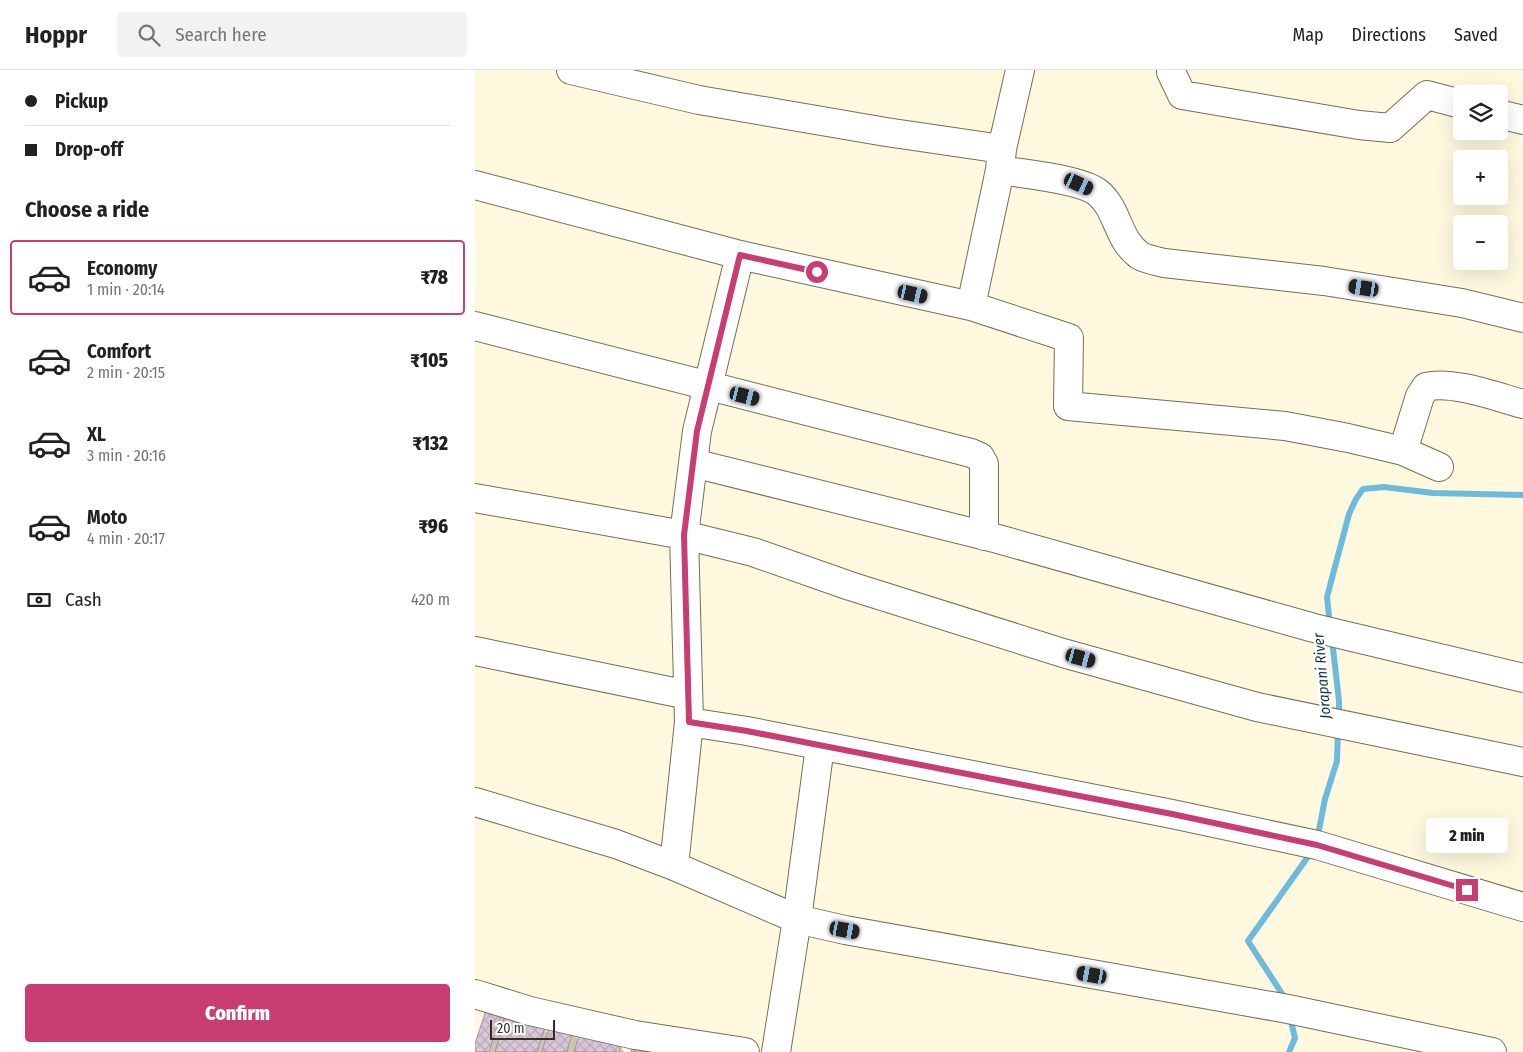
<!DOCTYPE html>
<html lang="en">
<head>
<meta charset="utf-8">
<style>
  body { margin:0; font-family:"Fira Sans Condensed",sans-serif; background:#f2f2f2; color:#202124; height:100vh; display:flex; flex-direction:column; font-size:19px; white-space:nowrap }
  * { box-sizing:border-box; margin:0 }
  p { font-size:16px; color:#757577 }
  .icon { flex:none; width:28px; height:28px; fill:none; stroke:currentColor; stroke-width:2; stroke-linecap:round; stroke-linejoin:round }
  .map { position:relative; flex:1; overflow:hidden }
  .drawer { display:flex; flex-direction:column; background:#fff; width:475px }
  .drawer>* { flex:none }
  .hud { display:grid; align-content:center; height:110px; padding:0 25px; background:#fff }
  .tools { position:absolute; left:978px; top:15px; display:grid; gap:10px }
  .tools a { display:grid; place-items:center; width:55px; height:55px; border-radius:5px; background:#fff; box-shadow:0 5px 20px #0002; font-size:25px }
  .scale { position:absolute; left:15px; bottom:12px; width:65px; box-sizing:border-box; padding-left:5px; border:2px solid #312f25; border-top:0; font-size:14px; line-height:18px; white-space:nowrap; color:#312f25; -webkit-text-stroke:4px #fff; paint-order:stroke }
  .end { position:absolute; width:22px; height:22px; margin:-11px; border:6px solid #c83d72; background:#fff; box-shadow:0 0 0 2px #fff }
  .from { border-radius:50% }
  .bubble { position:absolute; height:35px; border-radius:5px; background:#fff; box-shadow:0 5px 20px #0002; font-size:16px; font-weight:800; line-height:35px; text-align:center }
  .car { position:absolute; width:15px; height:30px; margin:-15px -8px; border-radius:6px; box-shadow:0 0 4px 1px #0007; background:linear-gradient(#222 24%,#8ab4d8 0 40%,#222 0 76%,#8ab4d8 0 86%,#222 0) }
  .hud b { display:flex; align-items:center; gap:18px; height:48px; font-size:19px }
  .hud b+b { border-top:1px solid #e0e0e0 }
  .hud i { width:12px; height:12px; background:#202124 }
  ul { padding:0; list-style:none }
  li { display:flex; align-items:center; gap:15px; height:75px; margin:0 10px 8px; padding:0 15px; border:2px solid transparent; border-radius:5px }
  li div { flex:1 }
  li b { display:block; font-size:19px }
  li em { font-style:normal; font-weight:800 }
  li.active { border-color:#c83d72 }
  li>.icon { width:45px; height:45px; stroke-width:1.5 }
  h2 { padding:0 25px; font-size:22px; line-height:60px }
  .pay { display:flex; align-items:center; gap:12px; height:55px; padding:0 25px; font-size:19px }
  .pay p { margin-inline-start:auto }
  .button { display:flex; gap:10px; margin-top:auto; padding:10px 25px }
  .button a { flex:1; height:58px; border-radius:5px; background:#c83d72; color:#fff; font-size:20px; font-weight:800; line-height:58px; text-align:center }
  header { display:flex; align-items:center; gap:30px; box-sizing:border-box; height:70px; padding:0 25px; background:#fff; border-bottom:1px solid #e0e0e0 }
  header strong { font-size:24px }
  nav { display:flex; gap:28px; margin-inline-start:auto; font-size:18px }
  .search { width:350px; height:45px; background:#f2f2f2; display:flex; align-items:center; gap:12px; box-sizing:border-box; padding:0 18px; border-radius:5px; color:#757577; font-size:19px }
  main { display:flex; flex:1; min-height:0 }
  .map>svg:first-child { display:block }
  .shadow { fill:#0003 }
  .lines { fill:none; stroke-linecap:round; stroke-linejoin:round }
  .stream { stroke:#6cbadc; stroke-width:6 }
  .building { fill:url(#building-cross-hatch); stroke:#a390a0 }
  .minor-casing { stroke:#746f59; stroke-width:30 }
  .minor { stroke:#fff; stroke-width:28 }
  .route { stroke:#c83d72; stroke-width:6 }
  .labels { text-anchor:middle; dominant-baseline:central; stroke-width:4.5; stroke-linejoin:round; paint-order:stroke }
  .water-label { font-size:15px; font-style:italic; fill:#143746; stroke:#fff }
</style>
</head>
<body>
<header>
<strong>Hoppr</strong>
<div class="search"><svg class="icon" aria-label="search" viewBox="0 0 24 24"><circle cx="10" cy="10" r="6"/><path d="M15 15l6 6"/></svg>Search here</div>
<nav><a>Map</a><a>Directions</a><a>Saved</a></nav>
</header>
<main>
<section class="drawer">
<div class="hud">
<b><i class="from"></i>Pickup</b>
<b><i></i>Drop-off</b>
</div>
<h2>Choose a ride</h2>
<ul>
<li class="active"><svg class="icon" aria-label="car" viewBox="0 0 24 24"><path d="M5 17H2v-5l4-1 3-4h7l3 4 3 1v5h-3M9 17h6M6 11h13"/><circle cx="7" cy="17" r="2"/><circle cx="17" cy="17" r="2"/></svg><div><b>Economy</b><p>1 min · 20:14</p></div><em>₹78</em></li>
<li><svg class="icon" aria-label="car" viewBox="0 0 24 24"><path d="M5 17H2v-5l4-1 3-4h7l3 4 3 1v5h-3M9 17h6M6 11h13"/><circle cx="7" cy="17" r="2"/><circle cx="17" cy="17" r="2"/></svg><div><b>Comfort</b><p>2 min · 20:15</p></div><em>₹105</em></li>
<li><svg class="icon" aria-label="car" viewBox="0 0 24 24"><path d="M5 17H2v-5l4-1 3-4h7l3 4 3 1v5h-3M9 17h6M6 11h13"/><circle cx="7" cy="17" r="2"/><circle cx="17" cy="17" r="2"/></svg><div><b>XL</b><p>3 min · 20:16</p></div><em>₹132</em></li>
<li><svg class="icon" aria-label="car" viewBox="0 0 24 24"><path d="M5 17H2v-5l4-1 3-4h7l3 4 3 1v5h-3M9 17h6M6 11h13"/><circle cx="7" cy="17" r="2"/><circle cx="17" cy="17" r="2"/></svg><div><b>Moto</b><p>4 min · 20:17</p></div><em>₹96</em></li>
</ul>
<div class="pay"><svg class="icon" aria-label="cash" viewBox="0 0 24 24"><path d="M3 7h18v10H3z"/><circle cx="12" cy="12" r="2"/></svg>Cash<p>420 m</p></div>
<div class="button"><a>Confirm</a></div>
</section>
<div class="map">
<svg width="1048" height="982" viewBox="0 0 1048 982">
  <defs>
    <pattern id="building-cross-hatch" width="8" height="8" patternUnits="userSpaceOnUse" patternTransform="scale(1.25)"><rect width="8" height="8" fill="#dac5d7"/><path d="M0 0l8 8M0 8l8-8" fill="none" stroke="#bcaab8"/></pattern>
  </defs>
  <rect width="100%" height="100%" fill="#fdf8de"/>
  <path class="shadow" d="M26,943L30,951L69,958L73,965L97,960L104,971L145,976L149,982H0V978Z"/>
  <g class="lines">
    <path class="stream" d="M855,555L852,527L874,444L881,429L888,419L909,417L958,423L1048,425
      M857,570L864,631V647
      M842,770L850,729L862,691L863,660
      M811,930L773,871L837,781
      M814,982L820,968L815,947"/>
  </g>
  <path class="building" d="M12,937L27,942L14,982H0V974Z
    M30,945L70,957L62,982H20Z
    M75,953L98,959L92,982H67Z
    M105,962L146,975L144,982H99Z
    M158,974L182,982H156Z"/>
  <g class="lines">
    <defs>
      <path id="minor" d="M96,0L224,30L411,62L527,79
        M696,0V2L707,25L884,55L915,58L952,25L986,34
        M1024,44L1048,50
        M525,100C549,104 605,109 622,122C643,138 642,169 664,185C670,189 681,191 689,193L849,211L987,233L1048,248
        M0,115L265,185L496,236L594,268L593,336L810,356L873,368L928,381L945,326L951,317C976,310 1022,327 1048,334
        M496,236L525,100L527,79L545,0
        M0,256L496,383L505,387L509,394V466
        M928,381L964,397
        M218,393L523,469L839,558L1048,608
        M0,428L209,465L278,482L375,516L588,583L782,637L1048,692
        M0,581L213,625
        M214,652L272,661L697,744L842,775L1048,837
        M0,732L141,774L199,796L322,849L370,860L813,939L1017,982
        M199,796L214,652L209,465L222,361L265,185
        M0,924L55,941L160,965L270,982
        M301,982L322,849L345,676"/>
    </defs>
    <use href="#minor" class="minor-casing"/>
    <use href="#minor" class="minor"/>
  </g>
  <g class="lines">
    <path class="route" d="M342,202L265,185L222,361L209,465L214,652L272,661L697,744L842,775L992,820"/>
  </g>
  <g class="labels">
    <g class="water-label">
      <text transform="translate(847 606) rotate(-95)">Jorapani River</text>
    </g>
  </g>
</svg>
<div class="tools">
<a><svg class="icon" aria-label="layers" viewBox="0 0 24 24"><path d="M12 4l9 5-9 5-9-5zM3 14l9 5 9-5"/></svg></a>
<a>+</a>
<a>−</a>
</div>
<div class="scale">20 m</div>
<i class="end from" style="left:342px;top:202px"></i>
<i class="end" style="left:992px;top:820px"></i>
<div class="bubble" style="left:951px;top:748px;width:82px">2 min</div>
<i class="car" style="left:604px;top:114px;rotate:115deg"></i>
<i class="car" style="left:889px;top:218px;rotate:279deg"></i>
<i class="car" style="left:438px;top:224px;rotate:103deg"></i>
<i class="car" style="left:270px;top:326px;rotate:104deg"></i>
<i class="car" style="left:606px;top:588px;rotate:105deg"></i>
<i class="car" style="left:370px;top:860px;rotate:100deg"></i>
<i class="car" style="left:617px;top:905px;rotate:280deg"></i>
</div>
</main>
</body>
</html>
